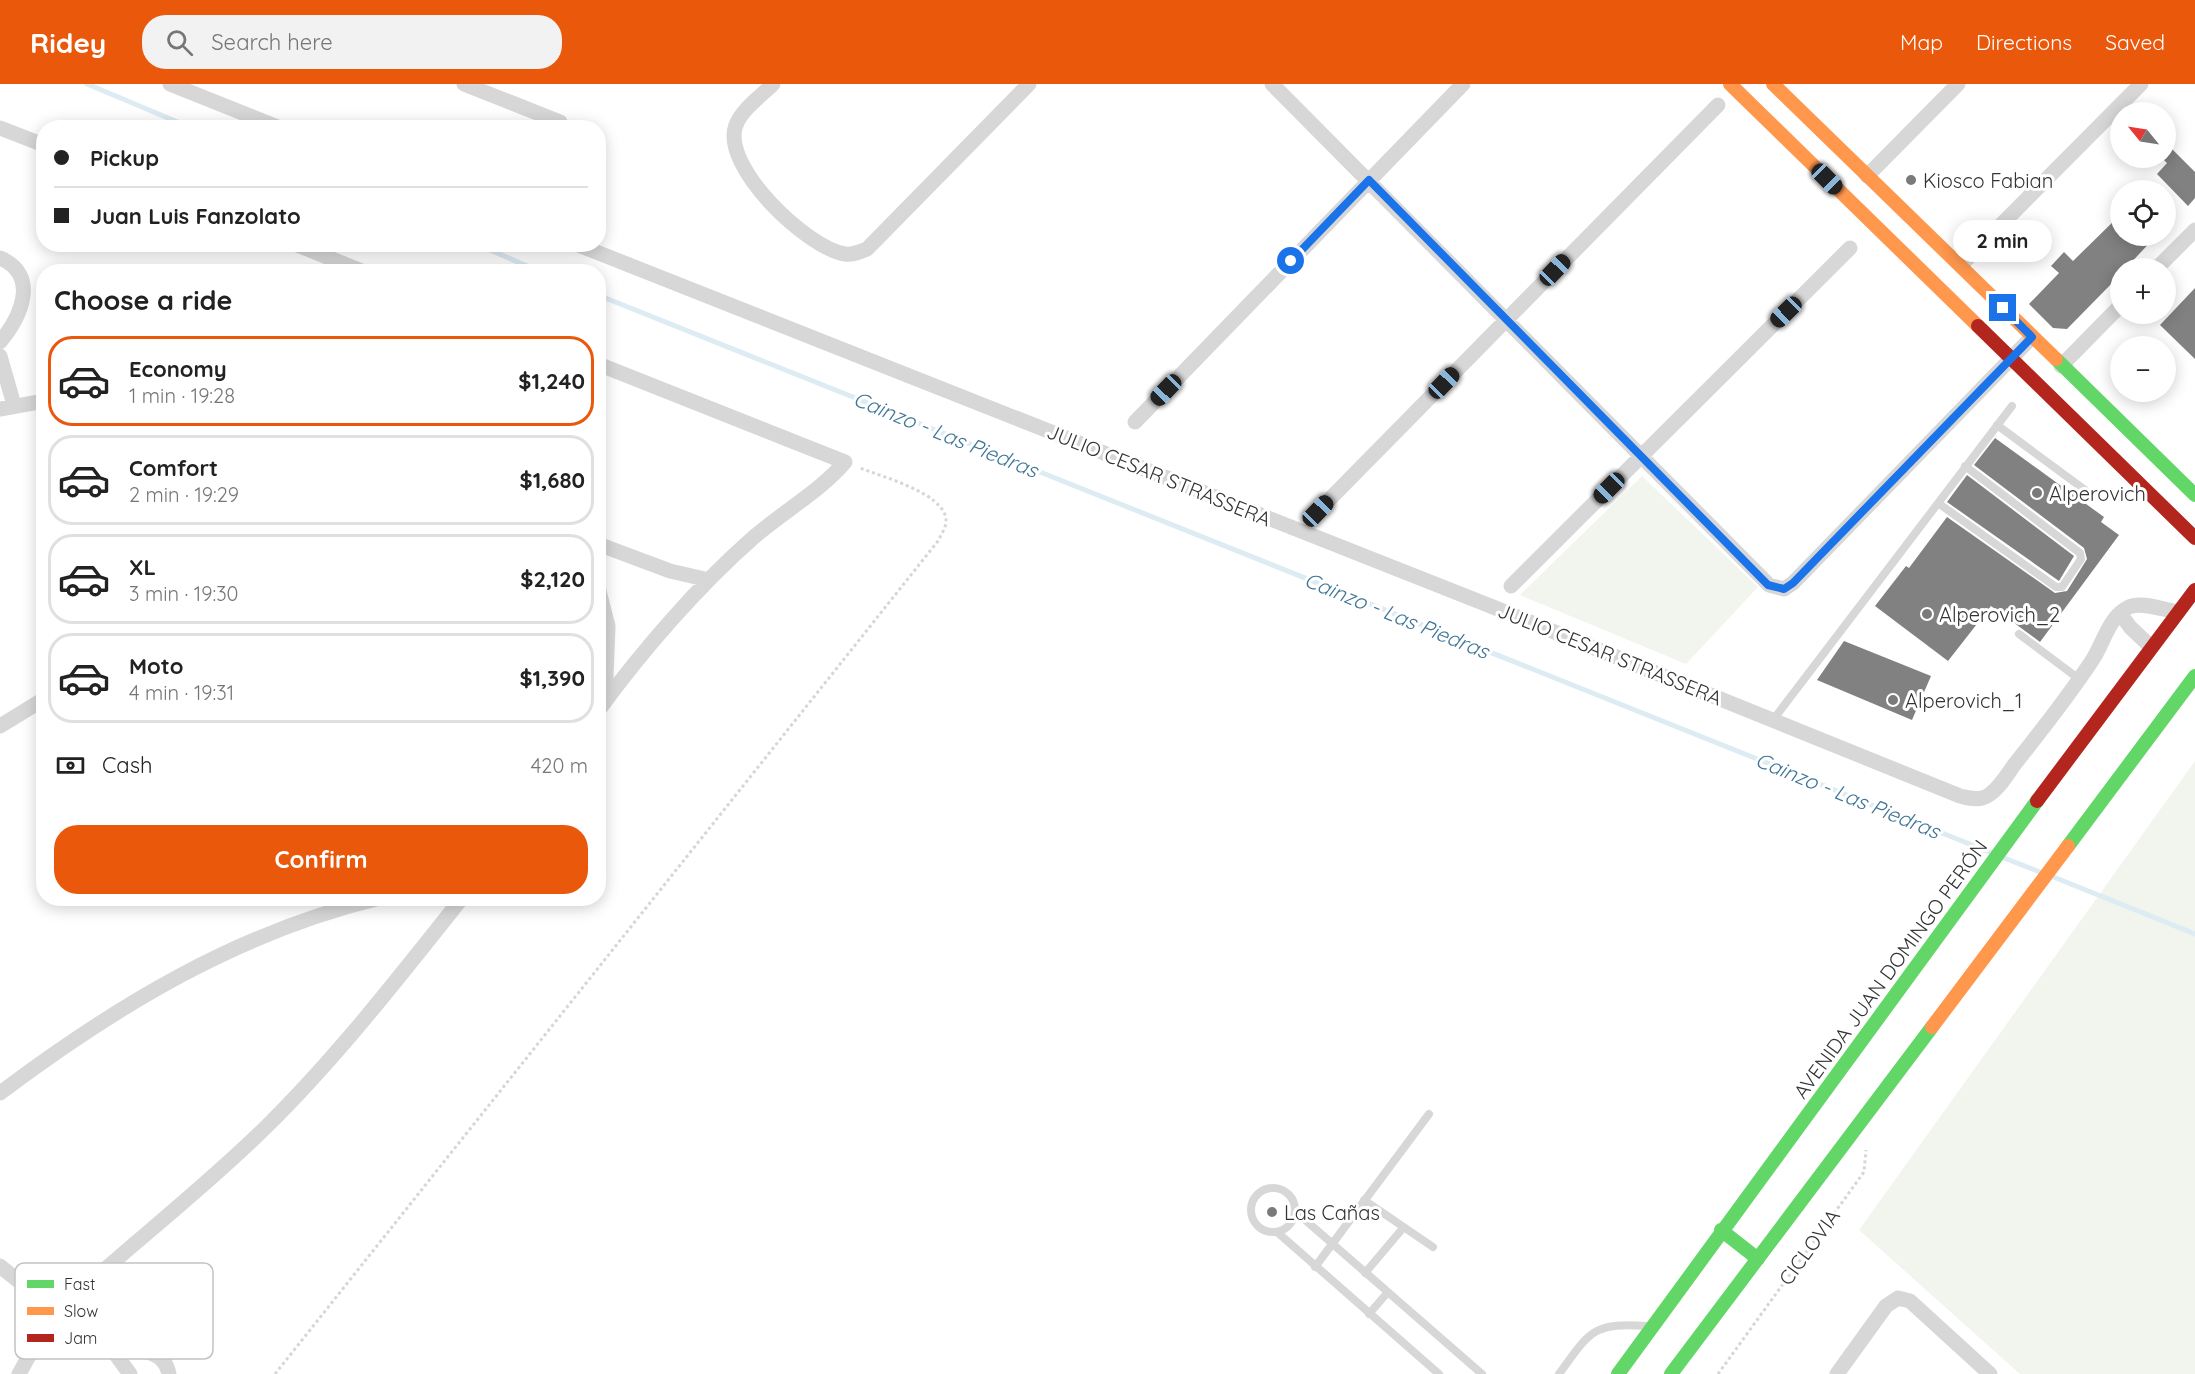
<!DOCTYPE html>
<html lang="en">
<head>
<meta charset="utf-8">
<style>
  body { margin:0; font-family:Quicksand,sans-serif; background:#f2f2f2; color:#222; height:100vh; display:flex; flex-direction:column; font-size:22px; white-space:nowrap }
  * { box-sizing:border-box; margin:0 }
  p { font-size:20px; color:#767676 }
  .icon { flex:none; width:33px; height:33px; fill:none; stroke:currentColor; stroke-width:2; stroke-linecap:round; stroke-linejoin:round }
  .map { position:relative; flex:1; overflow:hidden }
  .details { position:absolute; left:36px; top:180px; width:570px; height:642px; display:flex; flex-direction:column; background:#fff; border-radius:24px; box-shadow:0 3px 15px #0003 }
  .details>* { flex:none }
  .guide { position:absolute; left:36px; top:36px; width:570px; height:132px; border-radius:24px; box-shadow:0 3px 15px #0003; display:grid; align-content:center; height:132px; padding:0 18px; background:#fff }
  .needle { width:39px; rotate:300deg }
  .fabs { position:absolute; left:2110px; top:18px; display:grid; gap:12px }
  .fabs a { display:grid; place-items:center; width:66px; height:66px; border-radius:50%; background:#fff; box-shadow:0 3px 15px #0003; font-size:30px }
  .end { position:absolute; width:27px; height:27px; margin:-14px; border:8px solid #1a73e8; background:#fff; box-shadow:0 0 0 3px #fff }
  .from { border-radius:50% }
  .bubble { position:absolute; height:42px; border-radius:21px; background:#fff; box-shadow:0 3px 15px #0003; font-size:20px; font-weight:700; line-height:42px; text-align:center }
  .car { position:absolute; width:18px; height:36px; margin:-18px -9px; border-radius:8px; box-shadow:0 0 4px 2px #0007; background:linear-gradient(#222 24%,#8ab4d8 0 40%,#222 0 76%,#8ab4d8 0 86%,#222 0) }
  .guide b { display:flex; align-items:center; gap:21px; height:57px; font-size:22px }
  .guide b+b { border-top:2px solid #e0e0e0 }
  .guide i { width:15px; height:15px; background:#222 }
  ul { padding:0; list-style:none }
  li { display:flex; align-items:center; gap:18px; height:90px; margin:0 12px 9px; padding:0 6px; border:3px solid #e0e0e0; border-radius:24px }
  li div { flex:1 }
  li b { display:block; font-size:22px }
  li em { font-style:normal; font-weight:700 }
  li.current { border-color:#ea580c }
  li>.icon { width:54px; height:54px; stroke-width:1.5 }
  h2 { padding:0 18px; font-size:27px; line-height:72px }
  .pay { display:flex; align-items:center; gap:15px; height:66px; padding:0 18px; font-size:22px }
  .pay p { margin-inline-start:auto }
  .cta { display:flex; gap:12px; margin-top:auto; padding:12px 18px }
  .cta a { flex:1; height:69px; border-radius:24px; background:#ea580c; color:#fff; font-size:24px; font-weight:700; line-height:69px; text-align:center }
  header { display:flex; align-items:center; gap:36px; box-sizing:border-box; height:84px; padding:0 30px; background:#ea580c; color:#fff }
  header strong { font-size:28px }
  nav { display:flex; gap:33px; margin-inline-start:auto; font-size:21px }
  .search { width:420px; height:54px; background:#f2f2f2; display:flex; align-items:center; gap:15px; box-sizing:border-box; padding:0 21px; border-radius:24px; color:#767676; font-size:22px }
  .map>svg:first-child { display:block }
  .green { fill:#f1f5ed }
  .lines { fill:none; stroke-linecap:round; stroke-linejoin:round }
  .stream { stroke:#ddebf3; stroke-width:5 }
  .building { fill:#818181 }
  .path { stroke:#d6d6d6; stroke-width:3; stroke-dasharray:3 3; stroke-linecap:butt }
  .lane { stroke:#d7d7d7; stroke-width:8 }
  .street { stroke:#d7d7d7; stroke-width:15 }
  .fast { stroke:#63d668; stroke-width:14 }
  .slow { stroke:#ff974d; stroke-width:14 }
  .jam { stroke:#b3261e; stroke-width:14 }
  .route { stroke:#1a73e8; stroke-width:8 }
  .poi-dot { fill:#7a7a7a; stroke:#fff; stroke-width:2 }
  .labels { text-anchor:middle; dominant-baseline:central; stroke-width:6; stroke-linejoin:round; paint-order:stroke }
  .poi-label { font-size:20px; fill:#333; stroke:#fff; text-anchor:start }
  .street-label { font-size:20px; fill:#333; stroke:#fff }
  .water-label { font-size:21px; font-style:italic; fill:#3f7597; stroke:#fff }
  .key { fill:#fff; stroke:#c2c2c2; stroke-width:1.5 }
  .key-label { font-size:16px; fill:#333 }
</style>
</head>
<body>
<header>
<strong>Ridey</strong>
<div class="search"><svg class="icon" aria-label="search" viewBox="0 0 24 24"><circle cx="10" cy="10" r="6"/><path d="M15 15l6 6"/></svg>Search here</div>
<nav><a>Map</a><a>Directions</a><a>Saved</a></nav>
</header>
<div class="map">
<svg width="2195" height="1290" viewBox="0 0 2195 1290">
  <rect width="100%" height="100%" fill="#fff"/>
  <path class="green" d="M1642,392L1758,503L1686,580L1520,511Z
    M2195,677V1290H2020L1859,1146Z"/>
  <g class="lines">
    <path class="stream" d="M87,0L192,44
      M476,160L541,188
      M598,211L1992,769
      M2004,774L2040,788
      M2051,792L2195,850"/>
  </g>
  <path class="building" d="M2171,64L2195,88V114L2188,122L2157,90L2167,79L2162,74H2166V69Z
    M2121,130V152H2156L2126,184H2121V190L2067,245L2053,244L2029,220L2059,189L2051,182L2064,168L2073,177Z
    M2195,204V275L2160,241Z
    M1995,354L2104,433L2101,438L2119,451L2040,558L1991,522L1948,577L1875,522L1906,482L1909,484L1947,433L2055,509L2067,507L2087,475L2084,464L1974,381Z
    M1967,391L2074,472L2059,497L1947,418Z
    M1844,557L1931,592L1912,636L1817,596Z"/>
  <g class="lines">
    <path class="path" d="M275,1290L938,457C941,451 947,442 946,435C943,409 883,393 860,384
      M1718,1290L1864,1088L1866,1066"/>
    <path class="lane" d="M1997,341L2085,406
      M1938,419L2056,503H2062L2081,475L2080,469L1965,382
      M2019,550L2079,595
      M1773,636L2012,322
      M1251 1126a22 22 0 1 1 44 0a22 22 0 1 1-44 0Z
      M1364,1116L1433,1163
      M1296,1128L1482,1290
      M1277,1148L1439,1290
      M1315,1183L1429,1030
      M1365,1189L1403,1144
      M1369,1230L1388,1208
      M1559,1290C1590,1248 1592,1238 1647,1242"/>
    <path class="street" d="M170,0L280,44
      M464,0L560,38
      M773,0C761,12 742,25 736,41C720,82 807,164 845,170C853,171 859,168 867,165L1029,0
      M1272,0L1769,501L1784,505L1793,499L2032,253
      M0,44L44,61
      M1867,92L1958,0
      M295,160L364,188
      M576,160L1493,523L1960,712C1969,714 1979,717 1987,712C1998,706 2007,691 2014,681C2041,647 2069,612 2093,575C2104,558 2109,532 2129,523C2141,517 2164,526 2178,528
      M0,174C40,191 21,233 0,258
      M1961,181L2141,0
      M2157,184L2195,146
      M0,272L14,321
      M598,280L845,378C819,408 784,427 754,453C698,502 642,567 598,627
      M2061,282L2121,221
      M0,325L44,317
      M1135,338L1463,0
      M1318,427L1718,21
      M598,460L670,487L709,496
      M1511,502L1850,164
      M598,503L608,542L605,618
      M2120,529L2130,543L2151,563
      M0,642L44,615
      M0,1009C116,922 238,848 380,814
      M0,1182L57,1228L111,1264L130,1290
      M111,1264C133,1266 164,1263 169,1290
      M19,1290L36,1259L57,1228C125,1165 200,1108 266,1043C338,972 399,893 462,814
      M1837,1290L1886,1222L1898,1214L1910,1217L1990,1290"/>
    <path class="fast" d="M2056,275L2195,411
      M2068,762L2195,592
      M1721,1146L1758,1175
      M1618,1290L2037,717
      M1671,1290L1932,943"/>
    <path class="slow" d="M1730,0L1978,242
      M1773,0L2056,275
      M1932,943L2068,762"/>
    <path class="jam" d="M1978,242L2195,454
      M2037,717L2195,506"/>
  </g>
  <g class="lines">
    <path class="route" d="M1291,177L1369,96L1768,501L1784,505L1793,499L2032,253L2003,224"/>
  </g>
  <g class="poi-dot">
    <circle cx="1911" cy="96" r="6"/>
    <circle cx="2037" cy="409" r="6"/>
    <circle cx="1927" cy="530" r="6"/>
    <circle cx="1893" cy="616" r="6"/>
    <circle cx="1272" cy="1128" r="6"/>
  </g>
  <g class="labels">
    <g class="poi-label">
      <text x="1923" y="96">Kiosco Fabian</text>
      <text x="2049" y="409">Alperovich</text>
      <text x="1939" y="530">Alperovich_2</text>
      <text x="1905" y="616">Alperovich_1</text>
      <text x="1284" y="1128">Las Cañas</text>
    </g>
    <g class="street-label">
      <text transform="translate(1159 391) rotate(22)">JULIO CESAR STRASSERA</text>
      <text transform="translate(1610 570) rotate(22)">JULIO CESAR STRASSERA</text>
      <text transform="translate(1890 885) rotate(-54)">AVENIDA JUAN DOMINGO PERÓN</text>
      <text transform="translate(1809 1163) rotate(-54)">CICLOVIA</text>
    </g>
    <g class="water-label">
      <text transform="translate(946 350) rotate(22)">Cainzo - Las Piedras</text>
      <text transform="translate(1397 531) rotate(22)">Cainzo - Las Piedras</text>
      <text transform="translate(1848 711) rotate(22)">Cainzo - Las Piedras</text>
    </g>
  </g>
  <rect x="15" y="1179" width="198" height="96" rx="9" class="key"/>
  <rect x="27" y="1196" width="27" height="8" fill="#63d668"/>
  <rect x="27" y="1223" width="27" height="8" fill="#ff974d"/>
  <rect x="27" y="1250" width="27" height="8" fill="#b3261e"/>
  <g class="key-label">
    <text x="64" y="1206">Fast</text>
    <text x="64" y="1233">Slow</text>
    <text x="64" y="1260">Jam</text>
  </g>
</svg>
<div class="fabs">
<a><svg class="needle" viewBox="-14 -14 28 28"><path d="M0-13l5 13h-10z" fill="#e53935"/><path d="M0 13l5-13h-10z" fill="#767676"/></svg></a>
<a><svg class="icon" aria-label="locate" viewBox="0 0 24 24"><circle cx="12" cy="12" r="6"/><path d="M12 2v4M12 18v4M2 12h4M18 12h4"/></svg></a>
<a>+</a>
<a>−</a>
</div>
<i class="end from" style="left:1291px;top:177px"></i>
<i class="end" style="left:2003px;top:224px"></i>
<div class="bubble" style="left:1953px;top:136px;width:99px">2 min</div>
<i class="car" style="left:1827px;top:95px;rotate:135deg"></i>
<i class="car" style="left:1555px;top:186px;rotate:44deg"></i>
<i class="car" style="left:1786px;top:228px;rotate:226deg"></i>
<i class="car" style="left:1444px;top:299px;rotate:44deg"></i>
<i class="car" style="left:1166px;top:306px;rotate:224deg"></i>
<i class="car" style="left:1609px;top:404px;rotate:225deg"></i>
<i class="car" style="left:1318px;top:427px;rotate:44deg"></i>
<div class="guide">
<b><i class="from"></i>Pickup</b>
<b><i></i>Juan Luis Fanzolato</b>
</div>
<section class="details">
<h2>Choose a ride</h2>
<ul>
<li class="current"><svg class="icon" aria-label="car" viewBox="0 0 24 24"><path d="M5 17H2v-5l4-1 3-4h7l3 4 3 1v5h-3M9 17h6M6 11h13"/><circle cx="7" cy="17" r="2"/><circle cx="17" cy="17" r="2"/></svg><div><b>Economy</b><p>1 min · 19:28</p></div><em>$1,240</em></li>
<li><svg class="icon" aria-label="car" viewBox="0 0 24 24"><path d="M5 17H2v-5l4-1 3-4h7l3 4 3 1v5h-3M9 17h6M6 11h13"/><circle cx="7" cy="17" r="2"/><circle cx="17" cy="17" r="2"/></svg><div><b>Comfort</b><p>2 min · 19:29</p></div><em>$1,680</em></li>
<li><svg class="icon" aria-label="car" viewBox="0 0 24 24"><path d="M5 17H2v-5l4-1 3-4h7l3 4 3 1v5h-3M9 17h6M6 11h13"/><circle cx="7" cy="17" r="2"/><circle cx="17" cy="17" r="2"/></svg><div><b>XL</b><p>3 min · 19:30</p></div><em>$2,120</em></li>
<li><svg class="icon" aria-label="car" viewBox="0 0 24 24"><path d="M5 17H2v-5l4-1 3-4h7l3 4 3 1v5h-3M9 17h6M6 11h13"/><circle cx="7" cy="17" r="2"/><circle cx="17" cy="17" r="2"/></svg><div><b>Moto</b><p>4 min · 19:31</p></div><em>$1,390</em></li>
</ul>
<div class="pay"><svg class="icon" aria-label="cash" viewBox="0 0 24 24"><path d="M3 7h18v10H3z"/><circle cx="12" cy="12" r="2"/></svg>Cash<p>420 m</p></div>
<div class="cta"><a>Confirm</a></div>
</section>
</div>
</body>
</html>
